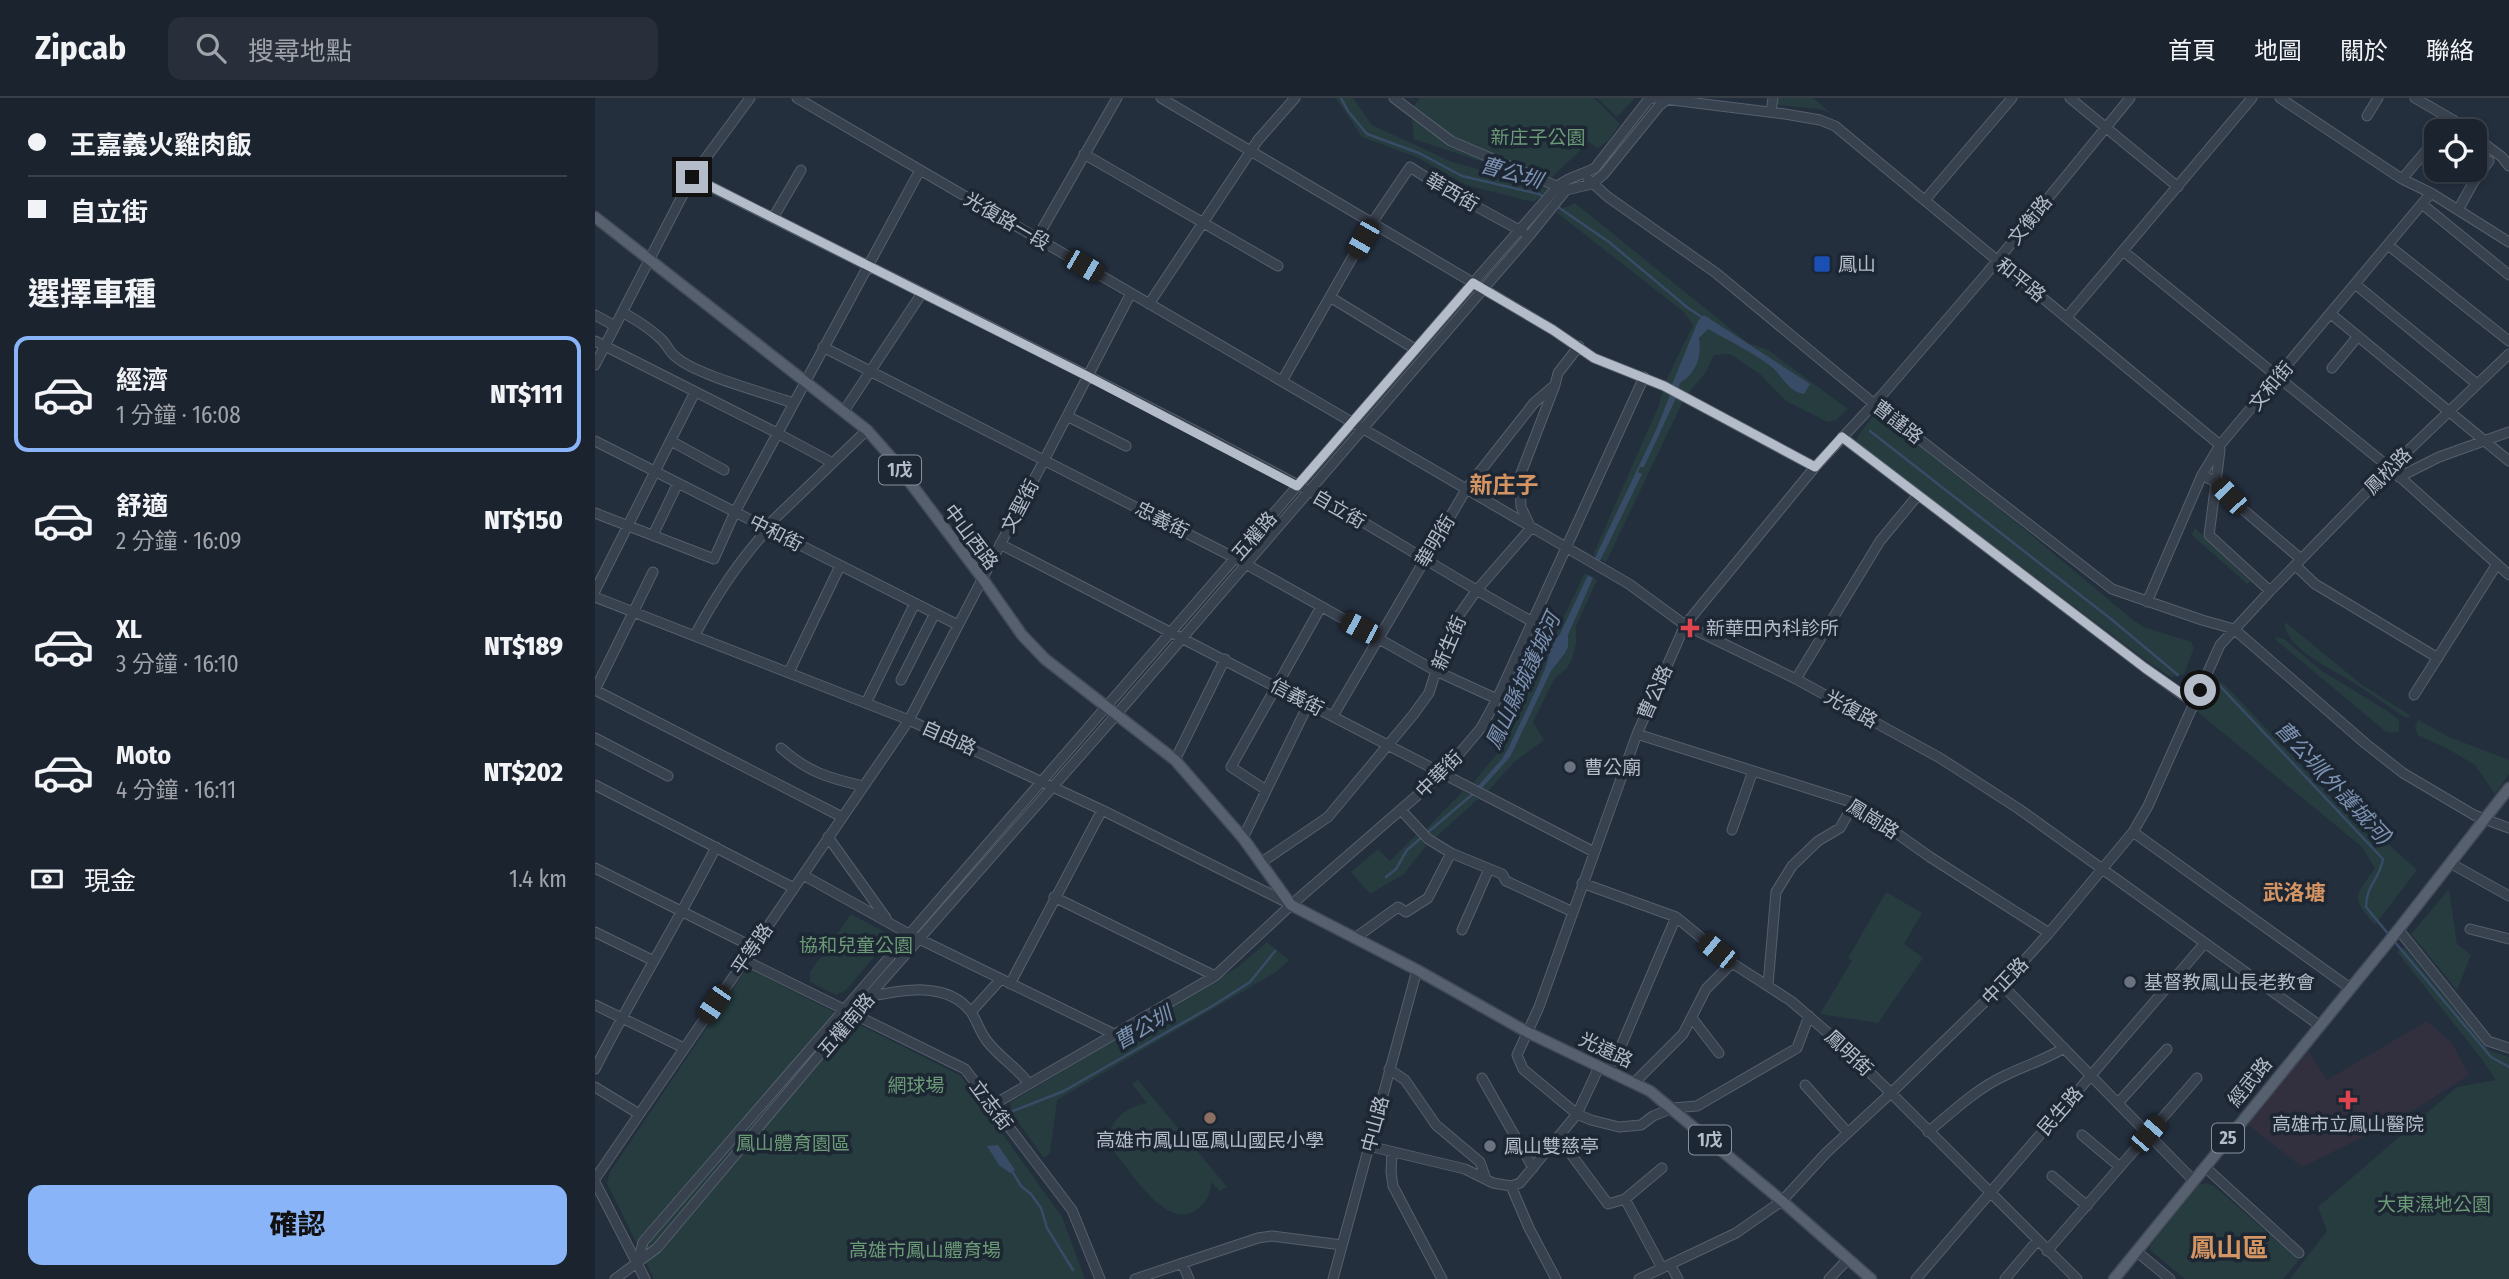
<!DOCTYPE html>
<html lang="zh-TW">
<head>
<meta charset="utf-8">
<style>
  body { margin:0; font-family:"Fira Sans Condensed","Noto Sans TC",sans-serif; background:#282f3a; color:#f1f3f6; height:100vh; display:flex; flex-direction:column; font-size:26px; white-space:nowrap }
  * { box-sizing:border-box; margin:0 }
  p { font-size:23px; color:#a0a4aa }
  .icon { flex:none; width:38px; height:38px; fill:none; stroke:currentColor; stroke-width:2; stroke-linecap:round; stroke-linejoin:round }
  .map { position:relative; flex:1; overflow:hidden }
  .side { display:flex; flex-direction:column; background:#1b232e; width:595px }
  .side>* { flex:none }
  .guide { display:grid; align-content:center; height:154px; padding:0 28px; background:#1b232e }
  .controls { position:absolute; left:1829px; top:21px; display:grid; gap:14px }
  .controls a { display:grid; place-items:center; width:63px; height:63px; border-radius:14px; background:#1b232e; box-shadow:0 4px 10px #0003,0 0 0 2px #39404a; font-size:35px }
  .end { position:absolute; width:32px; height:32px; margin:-16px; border:9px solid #b4bcc9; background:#111; box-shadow:0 0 0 4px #111 }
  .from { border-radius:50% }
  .car { position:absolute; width:21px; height:42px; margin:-21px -10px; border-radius:9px; box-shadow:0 0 5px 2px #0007; background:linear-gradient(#222 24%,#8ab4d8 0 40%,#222 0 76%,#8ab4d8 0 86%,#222 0) }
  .guide b { display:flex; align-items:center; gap:24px; height:66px; font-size:26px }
  .guide b+b { border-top:2px solid #39404a }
  .guide i { width:18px; height:18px; background:#f1f3f6 }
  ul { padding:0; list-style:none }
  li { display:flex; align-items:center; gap:21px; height:116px; margin:0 14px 10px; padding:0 14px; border:4px solid transparent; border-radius:14px }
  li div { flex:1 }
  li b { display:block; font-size:26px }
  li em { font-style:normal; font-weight:800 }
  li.current { border-color:#8ab4f8 }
  li>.icon { width:63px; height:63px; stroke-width:1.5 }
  h2 { padding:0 28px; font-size:32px; line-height:84px }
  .pay { display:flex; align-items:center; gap:18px; height:77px; padding:0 28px; font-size:26px }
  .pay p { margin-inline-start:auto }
  .cta { display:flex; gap:14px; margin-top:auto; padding:14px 28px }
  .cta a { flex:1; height:80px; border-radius:14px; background:#8ab4f8; color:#111; font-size:28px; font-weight:800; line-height:80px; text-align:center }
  header { display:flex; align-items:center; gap:42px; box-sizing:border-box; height:98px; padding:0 35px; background:#1b232e; border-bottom:2px solid #39404a }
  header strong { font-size:33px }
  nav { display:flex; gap:38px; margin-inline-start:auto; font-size:24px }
  .search { width:490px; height:63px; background:#282f3a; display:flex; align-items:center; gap:18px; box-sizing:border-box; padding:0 24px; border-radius:14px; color:#a0a4aa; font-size:26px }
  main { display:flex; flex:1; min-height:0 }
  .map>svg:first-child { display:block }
  .medical { fill:#32303f }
  .green { fill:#263c3f }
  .water { fill:#394c67 }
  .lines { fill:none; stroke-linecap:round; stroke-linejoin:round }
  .stream { stroke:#394c67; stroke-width:2.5 }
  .minor-casing { stroke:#565f6c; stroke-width:11 }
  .major-casing { stroke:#414a57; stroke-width:13 }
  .minor { stroke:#38414e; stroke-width:9 }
  .major { stroke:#56606e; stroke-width:10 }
  .route { stroke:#b4bcc9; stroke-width:9 }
  .transit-dot { fill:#1a4fb4; stroke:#1d2633; stroke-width:2.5 }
  .health-dot { fill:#e0444e; stroke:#1d2633; stroke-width:2.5 }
  .worship-dot { fill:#6b7280; stroke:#1d2633; stroke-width:2.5 }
  .education-dot { fill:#8d6e63; stroke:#1d2633; stroke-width:2.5 }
  .labels { text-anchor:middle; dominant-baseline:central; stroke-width:7; stroke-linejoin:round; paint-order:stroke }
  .shield { fill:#1d2633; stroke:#878f9c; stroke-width:2 }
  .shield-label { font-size:18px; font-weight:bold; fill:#b4bcc9 }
  .park-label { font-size:19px; fill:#6b9a76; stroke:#1d2633 }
  .street-label { font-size:19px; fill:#b4bcc9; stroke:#1d2633 }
  .poi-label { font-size:19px; fill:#b4bcc9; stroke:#1d2633; text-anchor:start }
  .water-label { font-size:21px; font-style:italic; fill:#7c92b1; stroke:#1d2633 }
  .neighbourhood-label { font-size:21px; font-weight:bold; fill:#d59563; stroke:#1d2633 }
  .quarter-label { font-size:23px; font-weight:bold; fill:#d59563; stroke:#1d2633 }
  .district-label { font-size:26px; font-weight:bold; fill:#d59563; stroke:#1d2633 }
</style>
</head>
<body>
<header>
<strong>Zipcab</strong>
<div class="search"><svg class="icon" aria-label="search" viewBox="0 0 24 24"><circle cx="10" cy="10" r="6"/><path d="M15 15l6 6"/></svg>搜尋地點</div>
<nav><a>首頁</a><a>地圖</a><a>關於</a><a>聯絡</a></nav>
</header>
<main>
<section class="side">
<div class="guide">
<b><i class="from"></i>王嘉義火雞肉飯</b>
<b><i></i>自立街</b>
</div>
<h2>選擇車種</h2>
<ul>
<li class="current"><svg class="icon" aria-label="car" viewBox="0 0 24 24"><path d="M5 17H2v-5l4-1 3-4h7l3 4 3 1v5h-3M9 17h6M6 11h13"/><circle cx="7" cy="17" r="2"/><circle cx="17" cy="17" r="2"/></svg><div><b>經濟</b><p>1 分鐘 · 16:08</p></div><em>NT$111</em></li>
<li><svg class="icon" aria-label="car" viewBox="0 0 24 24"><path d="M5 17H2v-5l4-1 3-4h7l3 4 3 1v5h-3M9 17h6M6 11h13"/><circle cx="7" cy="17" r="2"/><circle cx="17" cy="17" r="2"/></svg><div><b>舒適</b><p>2 分鐘 · 16:09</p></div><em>NT$150</em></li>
<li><svg class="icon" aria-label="car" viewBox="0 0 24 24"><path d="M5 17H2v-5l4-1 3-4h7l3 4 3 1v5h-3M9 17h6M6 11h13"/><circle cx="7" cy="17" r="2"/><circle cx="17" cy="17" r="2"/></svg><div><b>XL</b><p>3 分鐘 · 16:10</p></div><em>NT$189</em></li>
<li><svg class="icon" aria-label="car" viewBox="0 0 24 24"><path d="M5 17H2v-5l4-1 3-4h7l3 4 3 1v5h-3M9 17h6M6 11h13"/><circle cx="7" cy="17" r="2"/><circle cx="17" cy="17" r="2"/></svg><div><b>Moto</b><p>4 分鐘 · 16:11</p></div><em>NT$202</em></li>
</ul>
<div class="pay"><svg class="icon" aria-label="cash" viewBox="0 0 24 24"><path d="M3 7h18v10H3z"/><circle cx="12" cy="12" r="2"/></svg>現金<p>1.4 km</p></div>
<div class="cta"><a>確認</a></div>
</section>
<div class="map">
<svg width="1914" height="1181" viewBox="0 0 1914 1181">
  <rect width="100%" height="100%" fill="#242f3e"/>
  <path class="medical" d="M1832,923L1856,944L1874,977L1803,1022L1707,1069L1652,1026L1712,951L1732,982Z"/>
  <path class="green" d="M741,0H758L777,27L857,64L958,92L938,104L871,87L824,60L767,39Z
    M825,0H999L1025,26L1013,43L1003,50L994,44L954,82L882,62L819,41L816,12Z
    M1002,0H1040L1022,19Z
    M1184,0H1218L1236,15L1223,11L1184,7L1182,5Z
    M980,105L1153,245L1173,252L1253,311L1241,322L1233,324L1191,303L1165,276L1135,256L1119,257L1111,274L1090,299L1011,464L998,457L1064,307L1069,287L1098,227L1089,214L961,114Z
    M1279,317L1286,318L1417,421L1538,522L1549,529L1596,544L1599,550L1589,576L1576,579L1556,566L1262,345V339Z
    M1600,430L1655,483H1656L1652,486L1597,437Z
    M990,475L1002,482L981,528V546L977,561L971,571L959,581L938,624L949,642L918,665L893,693L878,685L905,652Z
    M1690,524L1767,587L1816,618L1811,620C1793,608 1775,595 1756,583C1738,572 1688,549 1690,524Z
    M1680,539L1689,541L1727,573L1794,614L1804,622V634L1796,635L1790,633L1681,542Z
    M1612,578L1629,586L1775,740L1781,735L1822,772L1780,827C1755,799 1760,799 1780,770L1767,749L1599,611Z
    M1823,622L1854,639L1914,662V676L1900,696L1880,667L1855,652L1823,637L1820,629Z
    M868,693L883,701L839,741L830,732Z
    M821,737L831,748L809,776L775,796L756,774L783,751L795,763Z
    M1854,791L1862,846L1876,857L1862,892L1816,836Z
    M1291,794L1327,815L1309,846L1328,860L1283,925L1225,916L1257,863L1253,860Z
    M256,816L297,838L251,892L241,897L215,884V874Z
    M672,844L694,862L681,874L462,1002L455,1055L449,1060L415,1013L416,1004L643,869Z
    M1809,849L1895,953L1914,959V1181H1695L1732,1133L1723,1109L1862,989L1901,982L1886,960L1802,854Z
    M152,870L366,978L467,1119L490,1181H59L12,1085L15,1074Z
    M543,982L632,1089L625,1093L616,1084C617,1091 612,1103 606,1108C575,1139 538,1076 520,1055C506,1027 527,1010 552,1005L537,986Z
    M1611,1085L1619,1088L1704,1162L1688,1181H1590L1555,1152L1556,1147L1604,1087Z"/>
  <path class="water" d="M1109,217L1215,286L1209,296C1194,293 1190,283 1180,272C1170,261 1129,240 1113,231L1104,240C1107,259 1101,275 1085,285L1083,292L1076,289L1103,223Z
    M1075,297L1081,300L1049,369H1045L1043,374L1047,376L1005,463L1000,460L1062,330Z
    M993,477L998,480L973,537V549L970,555L956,573L915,659L887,690L883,688L907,661L914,649C926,623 939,598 950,571C955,558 954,546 965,536Z
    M403,1047L420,1072L415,1075L404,1067L392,1048Z"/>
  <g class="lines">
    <path class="stream" d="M746,0L753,13L772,36L824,55L867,78L944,96L1014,144L1093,210L1108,220
      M1275,333L1516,521L1583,577
      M1625,588L1788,761C1784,783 1771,787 1771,809L1795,838
      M791,779L801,771L812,752L879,695
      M1799,843L1896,959L1914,969
      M418,1013L469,993L619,907L655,884L680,853
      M417,1073L426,1088L436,1096L446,1110L452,1130L478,1172"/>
    <defs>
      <path id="minor" d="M202,0L1034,486L1090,527L1201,581L1345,660L1424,711L1724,927
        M566,0L958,232L999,260L1069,288L1220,369
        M799,0L856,43L966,90
        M1061,0L1190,16L1225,22L1240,28L1625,347
        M1475,0L1583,89
        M1685,0L1807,81L1836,95L1914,144
        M1820,0L1858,22
        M1176,14L1178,0
        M1772,18L1783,0
        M1848,33L1858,22L1873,33
        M1880,39L1907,59L1914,68
        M489,56L683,168
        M97,79C302,184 511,283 714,393C790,435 862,483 938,524
        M993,81L1013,99L1121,175L1278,305L1517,491L1607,522L1639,531L1771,646L1808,675L1879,717L1914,730
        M1807,81L1841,41
        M1330,102L1417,0
        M1827,106L1914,177
        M1863,112L1878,85L1894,63
        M178,120L206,72
        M442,140L522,0
        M1793,147L1914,243
        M1528,153L1795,370L1914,477
        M1760,186L1882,286
        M735,199L820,251
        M554,206L663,42L700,0
        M27,214C41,222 55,230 67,242C72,247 75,255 81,259C101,277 171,295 198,305
        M1736,216L1914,363
        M0,217L20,228
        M1472,219L1657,0
        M0,243L182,335L238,365
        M228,249L640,460L841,573L902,601
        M0,267L97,79L155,0
        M1737,270L1763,238
        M687,283L777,125L815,69L851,92L928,134
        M249,313L327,195
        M472,318L531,348
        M1247,339L1550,570L1599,605
        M0,343L363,527
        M76,343L129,372
        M1625,352L1621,384L1638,403L1706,461
        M1607,377L1621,384L1614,437L1675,493
        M1804,379L1844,359L1914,334
        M0,415L119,461L140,414L325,72
        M170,430L272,332
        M58,437L83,385
        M405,446L999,754
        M1700,467L1720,486L1843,560
        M0,493L100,294
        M0,499L314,622L507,712L695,806
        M1552,504L1607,377L1625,347L1836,95
        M100,537C121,497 143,464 173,431
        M194,574L245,468
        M1201,581L1285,443L1323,397
        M306,582L340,515
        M0,592L247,719
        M0,592L58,474
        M1819,597L1902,466
        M271,605L320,505
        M738,618L872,390L939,305L960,287L963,275L984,248
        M1042,636L1259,705L1335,759L1454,835
        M0,640L73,678
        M186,650C213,674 233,680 268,688
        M580,662L630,561
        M0,687L199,790
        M671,692L636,669L726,509
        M806,712L833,741L856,755L907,776L911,783L978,814
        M1137,732L1158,673
        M1538,734L1755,890
        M233,739L291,820
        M648,740L714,605
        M667,764L733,719L818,617L834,595L850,544L860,523L881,493L936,430L926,409L925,378L960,287
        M1855,765L1914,798
        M0,770L158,849
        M208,777L314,836L519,936
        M987,785L1081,819L1137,865L1196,903L1240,941L1296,995L1482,1181
        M459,799L620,878
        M1803,831L1893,943L1914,950
        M1875,831L1914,841
        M867,832L894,771
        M0,834L59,863
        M760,840L803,809L811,814L833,800L856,755
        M149,862L370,971L477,1112L505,1181
        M415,886L507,712
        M1173,887L1181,794L1197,768L1223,743L1245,730L1259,705
        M1407,887L1598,1082
        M273,899C306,892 352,882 376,914C382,923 385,934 392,943C404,959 422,969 434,986
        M0,907L89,950
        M376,914L406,881
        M1214,918L1202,950L1102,1008L1078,1010L1058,1018L1046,1027L1024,1029L996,1022L982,1016L928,971L922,957L944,909L1042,636L1090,527L1220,369L1288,296L1392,175L1535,0
        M1097,920L1124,955
        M0,971C38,896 83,824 121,749
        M794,971L810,982L841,1027L885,1064L891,1081
        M1015,974L1081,819
        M887,980L938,1070
        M1039,985L1088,936L1111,891L1137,865
        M1210,987L1253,1035
        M0,989L44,1016
        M1523,1005L1572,951
        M396,1008L620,878L696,807L848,675L886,630L902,601L1049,279
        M1333,1034C1357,1014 1381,991 1409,978C1429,968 1450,962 1469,950
        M1487,1037L1525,1069
        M961,1041L967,1044L1013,1106L1030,1101
        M774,1048L870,1071L898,1085L916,1088L925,1085L982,1016L1004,969
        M797,1054L796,1074L798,1088L847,1181
        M1610,1069L1704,1155
        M1067,1070L1030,1101L1067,1170
        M1457,1078L1492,1108
        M0,1081L314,622L536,195
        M0,1084L50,1181
        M916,1088L934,1130L961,1181
        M1452,1153L1602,980
        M1541,1153L1575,1181
        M43,1165L48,1144L878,185L963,88C974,78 988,77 1000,70L1053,2L1058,0
        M587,1165L594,1181
        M1075,1166L1083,1181
        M20,1181L62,1150L273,899L521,617L934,138L971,92L997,86L1009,76L1064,8L1073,1
        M540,1181L663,1140L677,1138L747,1147
        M738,1181L822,872
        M1044,1181L1141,1135L1187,1103L1231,1055L1296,995L1407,887L1454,835L1538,734L1553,708L1625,547L1675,493L1795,370L1914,256
        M1234,1181L1253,1161
        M1321,1181L1609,846
        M1410,1181L1442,1143"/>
      <path id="major" d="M0,119L272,332L295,358L385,477L427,537L450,561L580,662L648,740L696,807L822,872L932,934L1055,993L1187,1103L1276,1181
        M1519,1181L1799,837L1914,690"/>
    </defs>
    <use href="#minor" class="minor-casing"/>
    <use href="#major" class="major-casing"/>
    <use href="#minor" class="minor"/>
    <use href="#major" class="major"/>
  </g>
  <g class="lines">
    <path class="route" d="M97,79L492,278L702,388L878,185L958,232L999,260L1069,288L1220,369L1247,339L1550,570L1600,605L1605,592"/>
  </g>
  <rect class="transit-dot" x="1218" y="157" width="18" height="18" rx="3.5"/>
  <g class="health-dot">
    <path d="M1091.5 519.5h7v7h7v7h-7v7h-7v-7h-7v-7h7z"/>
    <path d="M1749.5 991.5h7v7h7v7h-7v7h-7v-7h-7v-7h7z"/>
  </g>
  <g class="worship-dot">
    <circle cx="975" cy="669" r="7"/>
    <circle cx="1535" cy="884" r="7"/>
    <circle cx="895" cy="1048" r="7"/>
  </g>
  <circle class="education-dot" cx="615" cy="1020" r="7"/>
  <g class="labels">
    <g class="shield">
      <rect x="284" y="357.5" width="42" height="29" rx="5"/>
      <rect x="1617" y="1025.5" width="32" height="29" rx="5"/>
      <rect x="1094" y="1027.5" width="42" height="29" rx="5"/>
    </g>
    <g class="shield-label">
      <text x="305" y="372">1戊</text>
      <text x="1633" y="1040">25</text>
      <text x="1115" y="1042">1戊</text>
    </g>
    <g class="park-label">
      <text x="943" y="39">新庄子公園</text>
      <text x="261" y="847">協和兒童公園</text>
      <text x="321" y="987">網球場</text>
      <text x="198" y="1045">鳳山體育園區</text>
      <text x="1839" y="1106">大東濕地公園</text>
      <text x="330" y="1152">高雄市鳳山體育場</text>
    </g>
    <g class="street-label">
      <text transform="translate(857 94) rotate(30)">華西街</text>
      <text transform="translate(1435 122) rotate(-51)">文衡路</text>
      <text transform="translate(412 123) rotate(30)">光復路一段</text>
      <text transform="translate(1426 182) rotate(39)">和平路</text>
      <text transform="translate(1676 288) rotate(-50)">文和街</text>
      <text transform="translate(1303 324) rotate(38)">曹謹路</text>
      <text transform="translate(1793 373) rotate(-45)">鳳松路</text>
      <text transform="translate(425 408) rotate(-62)">文聖街</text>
      <text transform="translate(744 411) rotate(30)">自立街</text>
      <text transform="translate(567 422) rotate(27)">忠義街</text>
      <text transform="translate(181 435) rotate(27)">中和街</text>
      <text transform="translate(659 438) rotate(-49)">五權路</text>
      <text transform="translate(376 439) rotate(53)">中山西路</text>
      <text transform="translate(840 443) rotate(-59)">華明街</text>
      <text transform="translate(854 545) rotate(-67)">新生街</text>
      <text transform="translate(1060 594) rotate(-66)">曹公路</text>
      <text transform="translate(702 599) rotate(28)">信義街</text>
      <text transform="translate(1256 611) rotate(29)">光復路</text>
      <text transform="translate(354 640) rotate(24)">自由路</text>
      <text transform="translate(844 676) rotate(-45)">中華街</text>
      <text transform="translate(1278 721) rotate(32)">鳳崗路</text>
      <text transform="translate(157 851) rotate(-56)">平等路</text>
      <text transform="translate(1410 883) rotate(-46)">中正路</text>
      <text transform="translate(251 927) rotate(-50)">五權南路</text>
      <text transform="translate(1011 952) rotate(25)">光遠路</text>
      <text transform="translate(1254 955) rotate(43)">鳳明街</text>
      <text transform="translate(1655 984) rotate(-51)">經武路</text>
      <text transform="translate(396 1007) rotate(53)">立志街</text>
      <text transform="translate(1465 1013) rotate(-49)">民生路</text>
      <text transform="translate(780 1026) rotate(-75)">中山路</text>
    </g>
    <g class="poi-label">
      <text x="1243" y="166">鳳山</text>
      <text x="1111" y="530">新華田內科診所</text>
      <text x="989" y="669">曹公廟</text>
      <text x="1549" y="884">基督教鳳山長老教會</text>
      <text x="1753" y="1026" text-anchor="middle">高雄市立鳳山醫院</text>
      <text x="615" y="1042" text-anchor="middle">高雄市鳳山區鳳山國民小學</text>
      <text x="909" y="1048">鳳山雙慈亭</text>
    </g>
    <g class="water-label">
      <text transform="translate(916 75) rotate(16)">曹公圳</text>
      <text transform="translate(928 583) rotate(-65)">鳳山縣城護城河</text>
      <text transform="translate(1738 685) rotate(47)">曹公圳(外護城河)</text>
      <text transform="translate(548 930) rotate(-30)">曹公圳</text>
    </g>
    <g class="neighbourhood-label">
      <text x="1699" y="795">武洛塘</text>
    </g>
    <g class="quarter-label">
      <text x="909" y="387">新庄子</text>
    </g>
    <g class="district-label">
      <text x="1634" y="1150">鳳山區</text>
    </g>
  </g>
</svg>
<div class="controls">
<a><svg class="icon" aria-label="locate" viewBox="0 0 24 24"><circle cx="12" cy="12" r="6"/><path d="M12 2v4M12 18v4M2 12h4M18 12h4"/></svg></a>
</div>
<i class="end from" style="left:1605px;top:592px"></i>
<i class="end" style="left:97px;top:79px"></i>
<i class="car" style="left:768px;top:141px;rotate:210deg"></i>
<i class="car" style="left:489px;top:168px;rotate:120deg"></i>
<i class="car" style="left:1634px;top:398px;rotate:317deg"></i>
<i class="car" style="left:765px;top:530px;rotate:298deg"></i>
<i class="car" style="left:1122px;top:853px;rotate:309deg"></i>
<i class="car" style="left:119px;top:906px;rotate:214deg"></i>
<i class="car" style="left:1553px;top:1036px;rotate:41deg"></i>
</div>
</main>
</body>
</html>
